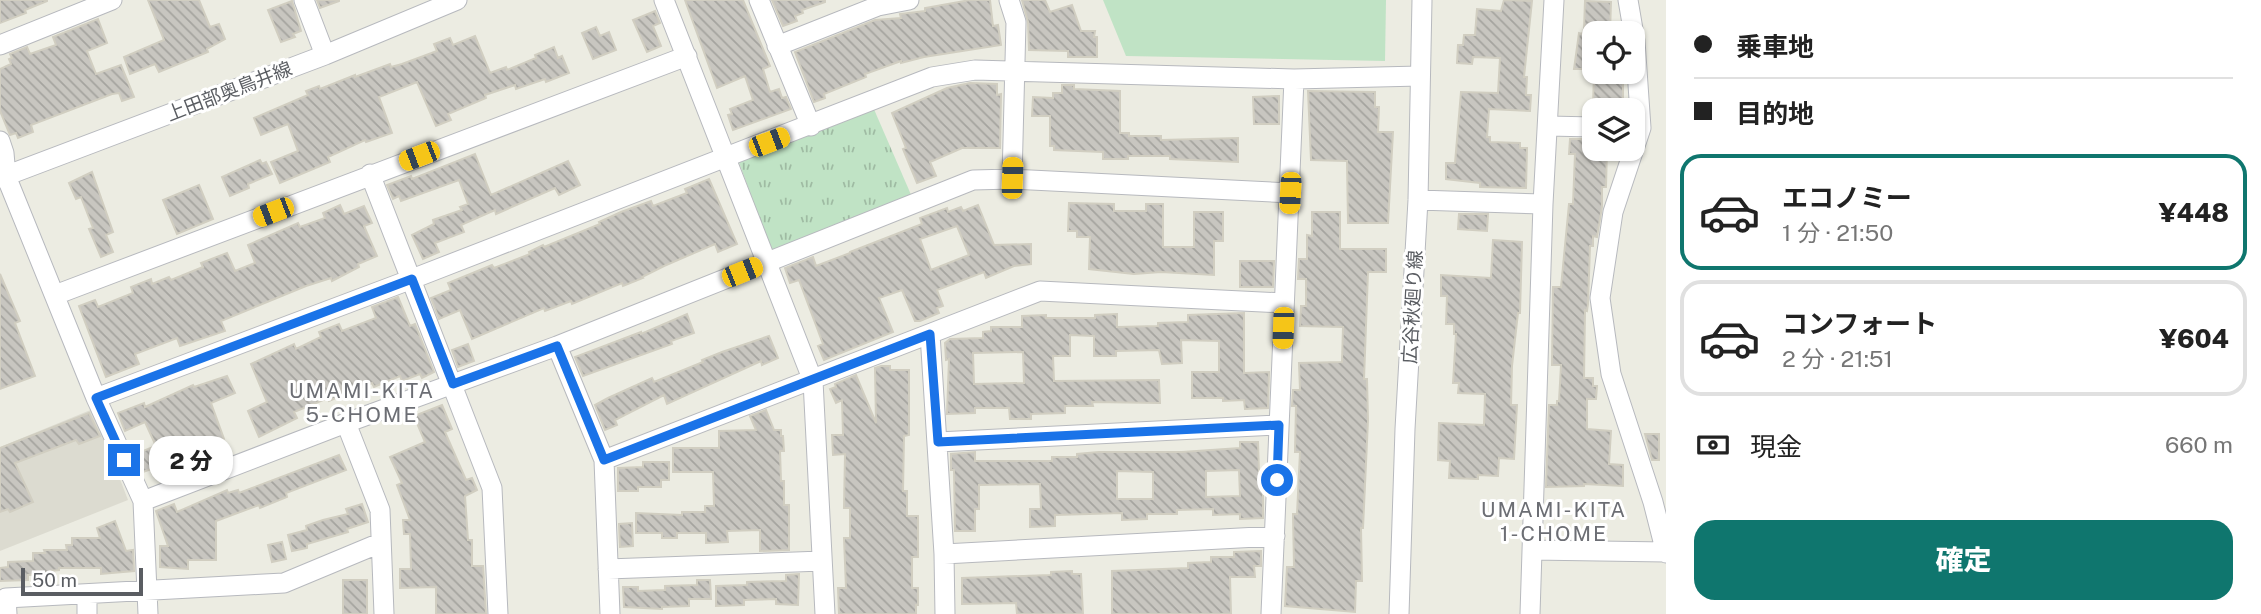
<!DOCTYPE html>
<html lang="ja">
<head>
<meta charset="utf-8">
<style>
  body { margin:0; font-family:"Public Sans","Noto Sans JP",sans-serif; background:#f2f2f2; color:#222; height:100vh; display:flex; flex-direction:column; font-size:26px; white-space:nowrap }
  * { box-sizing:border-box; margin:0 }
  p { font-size:23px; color:#767676 }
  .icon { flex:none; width:38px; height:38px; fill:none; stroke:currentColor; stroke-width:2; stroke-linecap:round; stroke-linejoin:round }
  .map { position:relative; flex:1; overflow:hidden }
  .details { display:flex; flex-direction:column; background:#fff; width:595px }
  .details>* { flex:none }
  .top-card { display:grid; align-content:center; height:154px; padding:0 28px; background:#fff }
  .controls { position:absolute; left:1582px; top:21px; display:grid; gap:14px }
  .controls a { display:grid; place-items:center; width:63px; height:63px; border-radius:14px; background:#fff; box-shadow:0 2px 5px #0004; font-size:35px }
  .scale { position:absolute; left:21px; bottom:18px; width:122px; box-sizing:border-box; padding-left:7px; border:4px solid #5a5d62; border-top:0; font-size:19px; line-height:24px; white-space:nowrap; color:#5a5d62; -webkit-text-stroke:5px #fff; paint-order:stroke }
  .end { position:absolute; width:32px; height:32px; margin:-16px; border:9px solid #1a73e8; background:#fff; box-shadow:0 0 0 4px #fff }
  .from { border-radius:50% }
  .bubble { position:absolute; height:49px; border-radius:21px; background:#fff; box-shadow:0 2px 5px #0004; font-size:23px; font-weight:800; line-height:49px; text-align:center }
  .car { position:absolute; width:21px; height:42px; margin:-21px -10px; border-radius:9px; box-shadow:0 0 5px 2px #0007; background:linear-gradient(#f5c518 24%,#345 0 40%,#f5c518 0 76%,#345 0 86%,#f5c518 0) }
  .top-card b { display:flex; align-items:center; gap:24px; height:66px; font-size:26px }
  .top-card b+b { border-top:2px solid #e0e0e0 }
  .top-card i { width:18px; height:18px; background:#222 }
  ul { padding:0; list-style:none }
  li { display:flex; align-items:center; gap:21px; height:116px; margin:0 14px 10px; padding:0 14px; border:4px solid #e0e0e0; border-radius:21px }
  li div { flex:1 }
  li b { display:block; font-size:26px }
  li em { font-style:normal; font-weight:800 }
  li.on { border-color:#0f766e }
  li>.icon { width:63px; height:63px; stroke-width:1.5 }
  .pay { display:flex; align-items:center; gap:18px; height:77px; padding:0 28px; font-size:26px }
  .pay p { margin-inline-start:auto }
  .primary-button { display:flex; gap:14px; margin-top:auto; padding:14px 28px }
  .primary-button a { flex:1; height:80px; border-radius:21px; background:#0f766e; color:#fff; font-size:28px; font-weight:800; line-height:80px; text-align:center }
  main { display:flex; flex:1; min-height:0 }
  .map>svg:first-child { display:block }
  .education { fill:#dcdbd0 }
  .grass { fill:#c0e3c5 }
  .park { fill:url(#park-tufts) }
  .building { fill:url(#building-back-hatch); stroke:#d1cec1; stroke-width:2; fill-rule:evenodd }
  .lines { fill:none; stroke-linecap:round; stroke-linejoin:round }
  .minor-casing { stroke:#b7b9be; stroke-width:21 }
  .minor { stroke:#fff; stroke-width:19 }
  .route { stroke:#1a73e8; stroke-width:9 }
  .labels { text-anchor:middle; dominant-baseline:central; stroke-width:6; stroke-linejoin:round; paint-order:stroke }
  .street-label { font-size:19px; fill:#5a5d62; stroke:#fff }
  .neighbourhood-label { font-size:21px; letter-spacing:2px; fill:#6c6e74; stroke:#fff }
</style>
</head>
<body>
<main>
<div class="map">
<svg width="1666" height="614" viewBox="0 0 1666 614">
  <defs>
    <pattern id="park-tufts" width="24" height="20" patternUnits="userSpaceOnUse" patternTransform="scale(1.75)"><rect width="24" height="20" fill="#c0e3c5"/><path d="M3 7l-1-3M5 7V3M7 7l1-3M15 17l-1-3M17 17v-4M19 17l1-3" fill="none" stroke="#9fbba3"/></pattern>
    <pattern id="building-back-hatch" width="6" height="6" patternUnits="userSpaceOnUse" patternTransform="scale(1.75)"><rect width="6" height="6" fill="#c8c6c0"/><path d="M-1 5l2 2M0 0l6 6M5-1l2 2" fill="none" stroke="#a5a49f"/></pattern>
  </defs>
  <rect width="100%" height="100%" fill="#ecece2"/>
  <path class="education" d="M93,409L128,500L0,551V447Z"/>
  <path class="grass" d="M1103,0H1386L1385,61L1126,56Z"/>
  <path class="park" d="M873,107L912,197L772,252L738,160Z"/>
  <path class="building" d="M0,0H47V1L25,10L26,13L0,23Z
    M148,0H199L210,27L219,24L225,39L207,49L208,52L159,72L155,64L130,74L124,57L164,40Z
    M317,0H339V1L320,8Z
    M685,0H743L770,66L763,69L770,92L779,89L782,98L786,97L791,109L733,130L728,115L732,114L730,109L753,100L745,76L717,88Z
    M772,0H825V2L802,10L803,13L795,16L797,21L783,26Z
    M970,0H990L993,26L998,25L1001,45L924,57L901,63V61L865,74L866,77L824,94L825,98L814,102L795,52L875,20L901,18L900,14L925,11V8Z
    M1022,0H1045L1050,12L1072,5L1081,31H1095L1094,37H1097V57H1068V51L1029,50L1028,22Z
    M1504,0L1532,1L1524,77H1527L1526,95H1531L1530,111L1489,109L1487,137H1490V142L1520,143V148H1527L1526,188L1480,187V183L1446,179V163H1455L1461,92L1498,93L1500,58L1473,57L1472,64L1457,63L1458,45H1463L1464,35H1475L1477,9L1501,11Z
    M292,1L301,31L293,34L295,37L281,42L268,10Z
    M1585,1L1611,2L1610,33H1594V69H1574L1579,33L1582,34L1584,29Z
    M655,11L660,23L653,26L661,46L647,52L633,20Z
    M98,19L107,43L87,51L96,74L121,65L134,97L122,101L119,93L112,94L31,125L33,132L18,138L16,133L10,135L0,111V69L11,64L9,59L12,58L10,54L27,47L30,54L56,45L53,37Z
    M596,27L600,36L609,32L616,50L593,59L582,33Z
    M475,36L490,73L506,67L507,70L536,58L535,55L554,47L558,58L562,56L569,73L546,82L545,79L516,89L515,85L485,95L486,98L448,114L451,120L436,126L417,82L379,97L392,133L366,142L365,140L328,157L330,162L280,183L271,162L298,151L288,124L261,135L254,118L308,95L306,91L319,86L320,89L355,75V77L390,64L391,67L402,64L437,51L434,44L450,38L453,45Z
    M1594,72H1623V108L1593,106Z
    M970,83L997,84V95L1001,94L1000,148H962L930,162L936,176L917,183L903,149L906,148L892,113L947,88Z
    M1062,85H1074V89L1120,91V133H1129V136H1161V140L1238,138V162L1170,159V156H1128V159H1103V152L1054,150V146H1050V116H1032L1033,97L1053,98V93H1062Z
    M1308,91L1375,92V107H1379L1378,132H1393L1388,223H1348L1347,161L1311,160Z
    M1279,96V124H1254L1253,97Z
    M1570,139H1594V149H1607L1606,187H1602V207L1597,237L1593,236V246H1590L1588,304L1587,311L1585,310L1584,378H1593V386H1597L1596,399H1587V429L1611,431L1609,464L1623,465V486L1584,484V486L1546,487L1549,405H1557V401H1559L1561,365H1552L1553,287H1561L1569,204H1573L1575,154H1569Z
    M475,154L491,195L568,161L580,185L559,195L555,188L496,214L495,210L461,225L464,232L435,243L439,252L423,259L412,235L434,224L433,220L462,210L460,207L468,204L459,180L401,201L399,196L393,199L387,185L411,176L412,179Z
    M260,160L262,164L266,162L272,174L248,184L249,188L230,196L222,177Z
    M92,172L113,232L106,235L113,252L101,257L89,229L93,228L81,197L76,199L69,183Z
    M709,179L737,244L718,252L715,244L664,266L642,277L643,278L623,286L622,283L572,304L571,301L545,311L544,308L472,339L460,310L439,319L431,298L451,290L448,283L492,265L494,268L530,254L529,252L543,245L544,247L600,224L599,222L621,212L651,201L653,206L687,193L685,189Z
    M199,185L213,219L177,234L163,200Z
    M1069,203L1114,204V211H1146V204H1163V247H1194V212H1223V241H1214V275L1161,272L1134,274L1089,269L1090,237H1077V231H1068Z
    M340,205L344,214L364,206L372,223L364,226L377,256L358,264L359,267L332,281L331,278L306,286L221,321L225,331L180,346L177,338L135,354L139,364L106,377L79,306L95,300L98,307L133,293L131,287L151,279L152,284L169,277L171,280L203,267L201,263L227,253L235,271L255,263L248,245L298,223L300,227L325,218L323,213Z
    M978,205L994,245L1031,244V264L1014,266L986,278L984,272L937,290L943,306L937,308L939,313L920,321H915L902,290L879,298L893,332L824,360L818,346L823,344L799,280L790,283L785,268L813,257L816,266L850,253V252L922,224L920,218L947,208L948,212L961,207L963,211ZM957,226L969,255L931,270L920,239Z
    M1312,212H1340V249H1386V272H1368L1364,379H1367L1368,420L1363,528H1361L1362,581H1356L1355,612L1285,606L1287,567H1294L1293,514H1297L1300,452H1295L1296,406H1292L1293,390H1300L1299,363L1342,362L1343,327L1300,326L1301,306H1306V279H1298L1299,259H1307V235L1312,236Z
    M1459,214H1488L1487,231L1458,229Z
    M1493,240L1522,242L1520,313H1518L1512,366L1511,405H1517L1514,459L1499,458L1498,476L1478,475V479L1449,478L1450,461L1438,460L1439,423L1484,425L1485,394L1458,393L1459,383H1453L1456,334H1454V324H1446L1447,296H1441V275L1491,278Z
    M1240,261H1274L1273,287H1240Z
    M0,274L20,321L15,323L35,376L0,389Z
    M398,297L410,326L415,324L434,372L422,378L420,374L402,381L400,376L374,387L372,383L329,401L328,398L294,412L297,418L259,437L248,411L267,402L251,364L294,344L296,349L321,337L319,332L339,324L342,331L376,318L372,307Z
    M1244,313V373L1269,372L1268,408L1245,409L1244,400L1223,401V398H1192V372H1219V341L1181,340L1182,363L1162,364L1159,350L1116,351V356H1094V336L1070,335V356H1053L1054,381L1159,380L1160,403L1092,402L1093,406H1065V413L1031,414V419H1010L1009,408H975V413L947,414L949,359L946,360L945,343L950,339L983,338V332L991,331V327H1022V316L1046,315V318H1095V315L1117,314V327L1158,326V323L1188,322V315ZM1023,352L1024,383L974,384L973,353Z
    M687,314L694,333L671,341L672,344L583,376L575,357L641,332V334Z
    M769,336L778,358L762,365L761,361L667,404L664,395L615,420L617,425L605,430L595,405L608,398L652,378L654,382L703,362L702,360L722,352Z
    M468,344L474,361L458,367L452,350Z
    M881,366H890V370H909V435L904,436L903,491H907V516H918V557H912V588H918V605H916V614H839L838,588H846L844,538H850V508H844L845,454L833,455L832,435H843L842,400L836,403L830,389L836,387L835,384L856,375L876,423L875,368Z
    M227,376L235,393L211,403L224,439L198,448L203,460L183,469L180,462L166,468L165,464L143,472L135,454L156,446L145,422L125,431L118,413L144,403L145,407L193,385L194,387Z
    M442,405L452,429L445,432L466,480L472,478L477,490L465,496L468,540H472V566H483L486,614H436V587L400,588V569H411L410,534H404L403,520H410L397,485L402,483L390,457L425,442L414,416Z
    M766,410L774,430H781V436H783L784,451H780L781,481H784V505H789V550L760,551V530L727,531L728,542L706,543V533H677V538H662V533H636V513L682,515V512H705V506H714L713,472H673V448H719V431L756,430L750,416Z
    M89,413L100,436L79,444L76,440L15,463L33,502L10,512L8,509L0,512V448Z
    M1645,434H1659V460H1652Z
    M1240,442H1258L1259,472H1263V518L1240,519V514L1213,515V509L1177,510V514H1147V519L1122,520V513L1055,515V526L1030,527V509H1041L1040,484L979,485V509H975V531H955L954,470H951V454L975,452V461H1052V457H1077V454L1099,452H1182L1240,448ZM1239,470L1240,496L1206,497V471ZM1117,471L1153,472V499H1117Z
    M339,455L346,470L286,493L287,497L260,508L259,505L216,521V560H188V569L160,567V546H168L156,511L174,504L177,512L227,490L228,493L238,490L239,493Z
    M643,462H669V480H661V487H638V491H618V468L643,467Z
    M362,504L368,522L347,529L348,532L307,544V548L292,551L288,535L307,530L306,526L323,520L348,514L346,509Z
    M115,521L126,551L133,550L134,571L101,574V568H59V570L50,571V574L28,575V580L0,581V568L8,567V562L33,561V553H45L44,550H67L66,545H72V538H100L97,528Z
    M632,523L633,546L620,547L619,524Z
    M282,542L286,559L272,562L268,545Z
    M1261,551V566H1254L1255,577H1230L1231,614H1112V571L1188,568V563L1211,562V557H1234V552Z
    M1072,571V574H1081L1083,614H1017L1016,603L962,604V578L1051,575V572Z
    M799,574L798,605L776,604V599L744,600V605L716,606V586L747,585V582L786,581V575Z
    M343,580H367V614H343Z
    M697,580H710L711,599H689V606L662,607V609L624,607L623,587H638V591L665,590V586L697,585Z"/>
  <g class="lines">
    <defs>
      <path id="minor" d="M304,0L325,55
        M664,0L813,381L825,614
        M759,0L811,126
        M1009,0L1016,22L1012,179
        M1628,0L1635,41L1641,128L1613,212L1600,298L1611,374L1653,502L1666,553
        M0,45L112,0
        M777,46L878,6L909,0
        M1548,126L1594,127
        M0,141L4,153L6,176L96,398L143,501L148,614
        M370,174L492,488L498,614
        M0,178L325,55L457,0
        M1418,200L1543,204
        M55,295L687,56
        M930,334L944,554L945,614
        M557,346L604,460L610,614
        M96,398L412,279L932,77L975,70L1294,79L1420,76
        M346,423L380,510L384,614
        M938,442L1279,425
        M604,460L1040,291L1284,303
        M143,501L346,423L557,346L973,180L1012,179L1290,193
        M1532,550L1666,552
        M944,554L1275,536
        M608,569L822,561
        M87,595V614
        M7,614L6,598L284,583L380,543
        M1271,614L1294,79
        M1399,614L1405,429L1418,200L1422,0
        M1530,614L1543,204L1554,0"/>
    </defs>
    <use href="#minor" class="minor-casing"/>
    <use href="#minor" class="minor"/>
  </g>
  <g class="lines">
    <path class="route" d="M124,460L96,398L412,279L453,384L557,346L604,460L930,334L938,442L1279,425L1277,480"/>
  </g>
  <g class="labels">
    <g class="street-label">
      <text transform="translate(229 91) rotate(-21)">上田部奥鳥井線</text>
      <text transform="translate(1412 307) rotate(-87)">広谷秋廻り線</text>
    </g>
    <g class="neighbourhood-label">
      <text x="362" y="390">UMAMI-KITA<tspan x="362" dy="24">5-CHOME</tspan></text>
      <text x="1554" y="509">UMAMI-KITA<tspan x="1554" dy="24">1-CHOME</tspan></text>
    </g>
  </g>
</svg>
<div class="controls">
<a><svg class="icon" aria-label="locate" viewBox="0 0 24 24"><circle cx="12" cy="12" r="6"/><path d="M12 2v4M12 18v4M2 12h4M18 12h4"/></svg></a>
<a><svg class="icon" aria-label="layers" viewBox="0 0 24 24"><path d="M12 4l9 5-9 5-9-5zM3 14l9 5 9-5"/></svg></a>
</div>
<div class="scale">50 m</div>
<i class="end from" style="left:1277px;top:480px"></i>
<i class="end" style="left:124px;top:460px"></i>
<div class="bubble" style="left:149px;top:436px;width:84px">2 分</div>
<i class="car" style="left:769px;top:142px;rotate:69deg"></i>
<i class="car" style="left:419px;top:156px;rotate:249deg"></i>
<i class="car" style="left:1012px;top:178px;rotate:2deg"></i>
<i class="car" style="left:1290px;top:193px;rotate:183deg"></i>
<i class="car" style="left:273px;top:212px;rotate:249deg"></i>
<i class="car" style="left:742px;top:272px;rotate:68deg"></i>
<i class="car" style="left:1283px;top:328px;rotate:182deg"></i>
</div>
<section class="details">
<div class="top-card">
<b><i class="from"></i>乗車地</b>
<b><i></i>目的地</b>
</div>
<ul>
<li class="on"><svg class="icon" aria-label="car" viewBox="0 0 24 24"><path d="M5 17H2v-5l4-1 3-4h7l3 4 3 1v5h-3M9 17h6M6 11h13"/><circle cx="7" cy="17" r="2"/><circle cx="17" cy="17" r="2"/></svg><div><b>エコノミー</b><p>1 分 · 21:50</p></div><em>¥448</em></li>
<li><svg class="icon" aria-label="car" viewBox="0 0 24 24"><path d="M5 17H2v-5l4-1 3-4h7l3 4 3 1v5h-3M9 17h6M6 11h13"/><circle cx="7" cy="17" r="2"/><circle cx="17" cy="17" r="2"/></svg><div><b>コンフォート</b><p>2 分 · 21:51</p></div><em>¥604</em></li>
</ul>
<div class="pay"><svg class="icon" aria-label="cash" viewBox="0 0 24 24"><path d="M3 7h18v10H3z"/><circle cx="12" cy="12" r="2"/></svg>現金<p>660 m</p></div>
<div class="primary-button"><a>確定</a></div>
</section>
</main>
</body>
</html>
